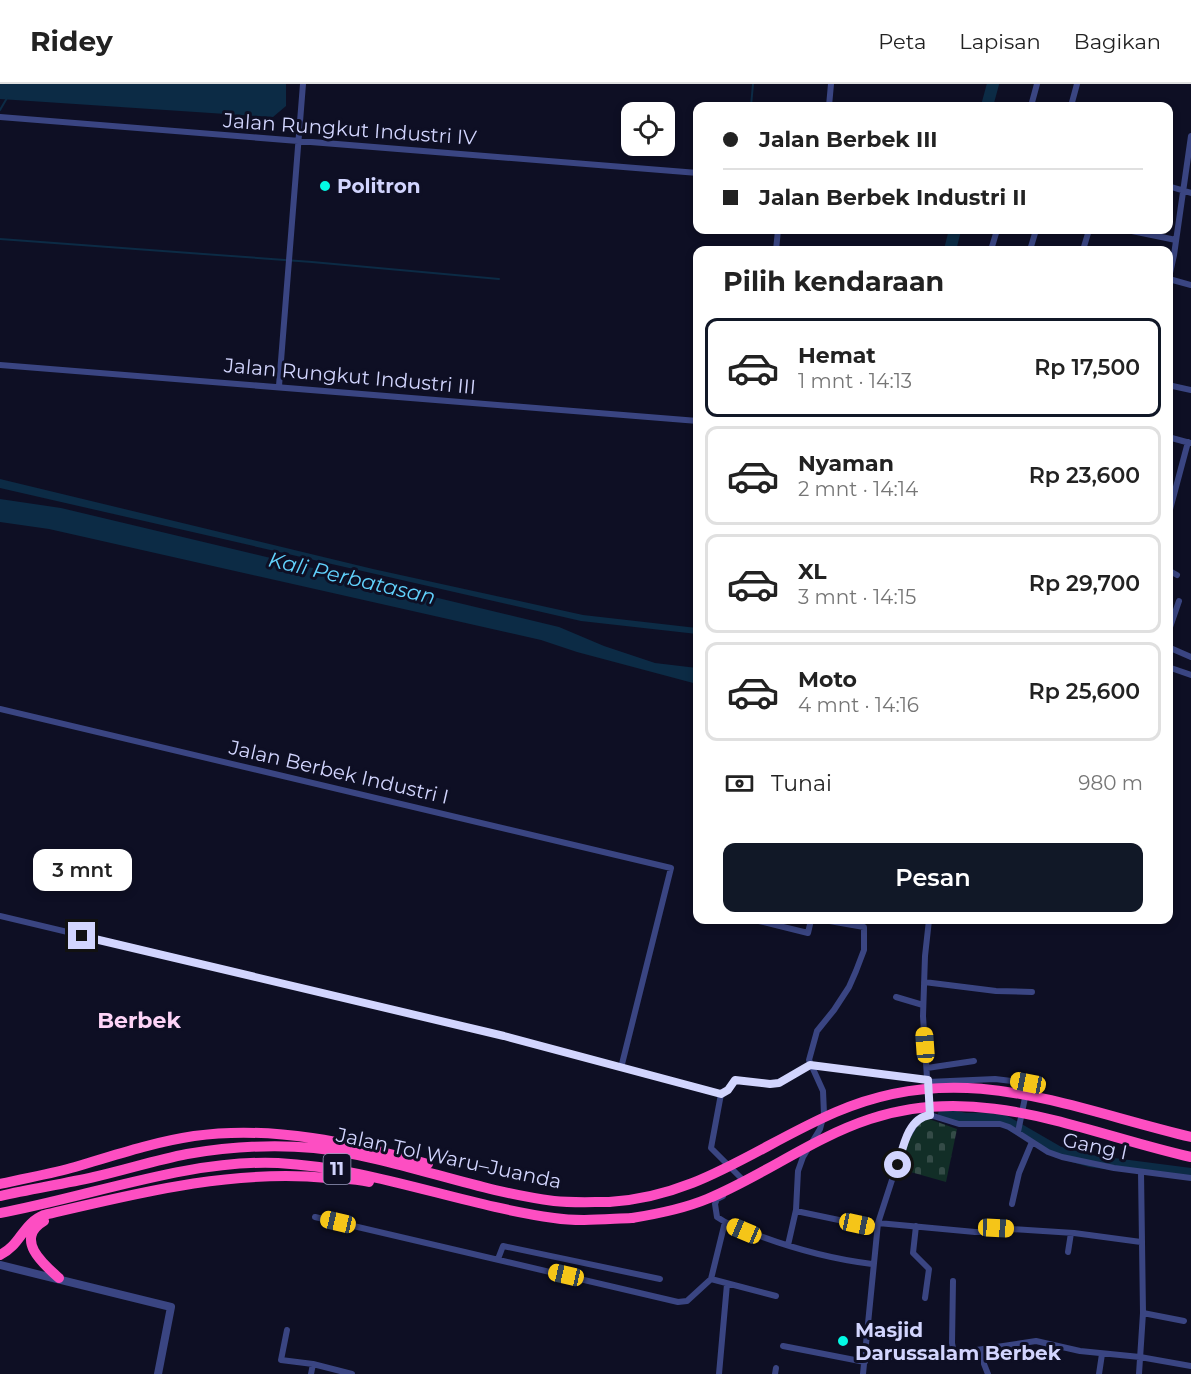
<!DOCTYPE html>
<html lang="id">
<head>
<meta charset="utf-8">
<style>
  body { margin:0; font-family:Montserrat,sans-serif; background:#f2f2f2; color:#222; height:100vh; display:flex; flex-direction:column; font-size:22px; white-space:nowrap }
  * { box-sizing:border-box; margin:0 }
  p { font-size:20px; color:#767676 }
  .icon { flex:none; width:33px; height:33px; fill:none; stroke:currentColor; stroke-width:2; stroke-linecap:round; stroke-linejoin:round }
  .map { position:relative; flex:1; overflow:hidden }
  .panel { position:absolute; left:693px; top:162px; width:480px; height:678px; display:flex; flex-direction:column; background:#fff; border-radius:12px; box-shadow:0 3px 9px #0003 }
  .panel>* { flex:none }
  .guide { position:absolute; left:693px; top:18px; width:480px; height:132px; border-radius:12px; box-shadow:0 3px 9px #0003; display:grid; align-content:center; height:132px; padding:0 30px; background:#fff }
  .tools { position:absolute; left:621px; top:18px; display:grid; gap:12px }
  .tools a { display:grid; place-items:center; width:54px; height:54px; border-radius:12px; background:#fff; box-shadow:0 3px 9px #0003; font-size:30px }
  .end { position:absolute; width:27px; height:27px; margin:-14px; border:8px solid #d2d5fe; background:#111; box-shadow:0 0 0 3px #111 }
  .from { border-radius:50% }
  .bubble { position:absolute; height:42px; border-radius:12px; background:#fff; box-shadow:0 3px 9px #0003; font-size:20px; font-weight:600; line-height:42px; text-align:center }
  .car { position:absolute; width:18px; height:36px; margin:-18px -9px; border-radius:8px; box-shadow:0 0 4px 2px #0007; background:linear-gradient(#f5c518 24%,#345 0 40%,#f5c518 0 76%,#345 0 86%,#f5c518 0) }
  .guide b { display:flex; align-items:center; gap:21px; height:57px; font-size:22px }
  .guide b+b { border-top:2px solid #e0e0e0 }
  .guide i { width:15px; height:15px; background:#222 }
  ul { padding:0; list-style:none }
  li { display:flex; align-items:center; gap:18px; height:99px; margin:0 12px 9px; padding:0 18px; border:3px solid #e0e0e0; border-radius:12px }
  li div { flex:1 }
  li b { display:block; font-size:22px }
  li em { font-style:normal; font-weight:600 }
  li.on { border-color:#111827 }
  li>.icon { width:54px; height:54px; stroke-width:1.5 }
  h2 { padding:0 30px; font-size:27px; line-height:72px }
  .pay { display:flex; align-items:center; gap:15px; height:66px; padding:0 30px; font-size:22px }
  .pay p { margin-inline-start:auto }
  .action { display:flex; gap:12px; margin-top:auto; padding:12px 30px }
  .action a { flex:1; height:69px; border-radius:12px; background:#111827; color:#fff; font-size:24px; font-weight:600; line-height:69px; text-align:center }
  header { display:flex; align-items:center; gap:36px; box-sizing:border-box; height:84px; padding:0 30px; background:#fff; border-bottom:2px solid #e0e0e0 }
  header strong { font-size:28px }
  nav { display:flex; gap:33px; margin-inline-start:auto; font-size:21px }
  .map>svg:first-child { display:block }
  .cemetery { fill:url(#cemetery-stones) }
  .water { fill:#0c2b45 }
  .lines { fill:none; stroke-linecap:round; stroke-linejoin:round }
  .stream { stroke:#0c2b45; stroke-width:2 }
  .river { stroke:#0c2b45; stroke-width:12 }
  .minor { stroke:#3a4582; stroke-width:6 }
  .tertiary { stroke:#3a4582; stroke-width:8 }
  .motorway { stroke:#fd4ec2; stroke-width:10 }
  .motorway-bridge { stroke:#fd4ec2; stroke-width:10 }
  .route { stroke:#d2d5fe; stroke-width:8 }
  .poi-dot { fill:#03f9e4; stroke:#0e0f24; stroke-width:2 }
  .labels { text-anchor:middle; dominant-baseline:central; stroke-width:6; stroke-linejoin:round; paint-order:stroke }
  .shield { fill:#0e0f24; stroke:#979abd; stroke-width:1.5 }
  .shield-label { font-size:18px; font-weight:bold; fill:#d2d5fe }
  .street-label { font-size:20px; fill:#d2d5fe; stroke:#0e0f24 }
  .poi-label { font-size:20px; font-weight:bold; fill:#d2d5fe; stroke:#0e0f24; text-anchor:start }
  .water-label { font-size:21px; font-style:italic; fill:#61d2fd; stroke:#0e0f24 }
  .quarter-label { font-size:22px; font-weight:bold; fill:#fed4f7; stroke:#0e0f24 }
</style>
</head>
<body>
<header>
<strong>Ridey</strong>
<nav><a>Peta</a><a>Lapisan</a><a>Bagikan</a></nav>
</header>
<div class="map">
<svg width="1191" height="1290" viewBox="0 0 1191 1290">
  <defs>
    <pattern id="cemetery-stones" width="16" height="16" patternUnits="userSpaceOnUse" patternTransform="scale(1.5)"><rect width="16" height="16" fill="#122e27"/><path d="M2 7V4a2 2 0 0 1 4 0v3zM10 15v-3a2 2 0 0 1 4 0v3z" fill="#344b47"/></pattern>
  </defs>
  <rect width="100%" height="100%" fill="#0e0f24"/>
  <path class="cemetery" d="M929,1035L957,1045L946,1098L900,1085L911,1049L922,1036Z"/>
  <path class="water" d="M0,0H286V22L273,33L0,15Z
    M0,395L373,485L583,531L697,544V550L581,537L0,404Z
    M0,415L61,424L559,543L604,562L655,579L697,584V600L577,568L541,556L49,445L0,438Z"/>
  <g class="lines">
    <path class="stream" d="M751,22L753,0
      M0,26L7,14
      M0,155L312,178L499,195"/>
    <path class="river" d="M987,22L993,0
      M950,166L955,146
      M944,1030L966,1035L999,1034L1058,1068L1090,1077L1191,1090"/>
    <path class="minor" d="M829,22L831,0
      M1031,22L1037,0
      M1071,22L1077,0
      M0,33L698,89
      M1168,102L1191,109
      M1132,147L1176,156
      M776,166L778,146
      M991,166L997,146
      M1030,166L1036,146
      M1083,166L1089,146
      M1169,195L1191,201
      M1168,198L1174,171L1191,52
      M0,281L698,337
      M1168,301L1191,306
      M279,302L303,0
      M1168,353L1190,359
      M1168,433L1188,358
      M1168,486L1177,491
      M1168,549L1179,517
      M1168,563L1191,573
      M1168,583L1191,591
      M0,625L671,784L621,984
      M0,832L504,952L721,1010
      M824,836L841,839
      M929,836L925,872L923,932L929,1025
      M759,837L808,849L811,836
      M924,898L996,907L1032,908
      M896,913L923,921
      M927,984L974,977
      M928,998L995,995L1028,999L1018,1048
      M721,1010L711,1064L745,1098
      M721,1010L728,1006L735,996L770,1000L779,999L810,981L928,996
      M723,1112L717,1115L715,1120L717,1133L725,1138C771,1158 822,1174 872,1180
      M1012,1120L1019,1089L1032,1058
      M796,1127L877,1144
      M315,1133L678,1218L687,1217L711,1195
      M878,1139L975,1148H985L996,1144L1074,1149L1141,1158
      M916,1142L913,1169L929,1185L925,1214
      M788,1161L796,1126L798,1087L803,1073L820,1045L824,1030L823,1007L809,976L817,947L834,926L849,903L856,887L864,866V843L841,839V836
      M1068,1168L1071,1149
      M498,1175L503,1162L660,1195
      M711,1195L776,1212
      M711,1195L725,1138
      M953,1197L952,1259L954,1269
      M1143,1229L1184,1237
      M287,1246L281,1276L313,1280
      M783,1262L865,1278
      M984,1265V1280L988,1290
      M866,1272L923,1274L1036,1257L1080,1267L1140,1273L1191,1282
      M311,1290L313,1280L352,1290
      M719,1290L727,1200
      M775,1290L776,1284
      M863,1290L878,1139L904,1059L917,1037L922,1032L930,1031L959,1040H1000L1009,1043L1048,1068L1062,1073L1114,1084L1191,1094
      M1099,1290L1102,1270
      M1139,1290L1143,1229L1141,1088"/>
    <path class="tertiary" d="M0,1181L171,1223L158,1290"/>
    <path class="motorway" d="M0,1100C25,1094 51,1090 75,1083C115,1071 154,1058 194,1052C274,1041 351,1059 428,1080
      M0,1112C31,1105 63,1100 94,1093C125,1086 156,1076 187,1070C228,1063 272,1060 314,1064C396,1073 473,1107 554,1117C572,1119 591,1118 609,1118
      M0,1129C88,1113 189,1075 278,1079C373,1084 461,1121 554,1134C580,1138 606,1135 632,1134
      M44,1137C14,1155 43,1180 59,1194
      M0,1171C21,1161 22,1140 44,1131C138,1109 231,1085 328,1094C342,1095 356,1095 369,1098"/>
    <path class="motorway-bridge" d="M609,1118C698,1113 757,1062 836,1028C962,973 1068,1024 1191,1053
      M632,1134C657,1130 683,1125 707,1115C763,1092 812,1054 870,1035C981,998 1084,1049 1191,1073"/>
  </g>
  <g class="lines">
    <path class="route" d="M82,852L504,952L721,1010L728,1006L735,996L770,1000L779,999L810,981L928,996L930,1031C908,1034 903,1063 898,1081"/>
  </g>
  <g class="poi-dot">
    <circle cx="325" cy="102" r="6"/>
    <circle cx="843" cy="1257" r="6"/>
  </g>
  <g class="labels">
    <rect class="shield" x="323.5" y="1070" width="27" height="30" rx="4.5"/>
    <g class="shield-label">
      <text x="337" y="1085">11</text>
    </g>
    <g class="street-label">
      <text transform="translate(350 45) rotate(4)">Jalan Rungkut Industri IV</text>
      <text transform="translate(350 292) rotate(5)">Jalan Rungkut Industri III</text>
      <text transform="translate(339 688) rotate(13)">Jalan Berbek Industri I</text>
      <text transform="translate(1095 1062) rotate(12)">Gang I</text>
      <text transform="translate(449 1074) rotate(12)">Jalan Tol Waru–Juanda</text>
    </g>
    <g class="poi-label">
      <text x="337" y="102">Politron</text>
      <text x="855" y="1246">Masjid<tspan x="855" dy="23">Darussalam Berbek</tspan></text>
    </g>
    <g class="water-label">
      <text transform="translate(352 494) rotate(13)">Kali Perbatasan</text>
    </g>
    <g class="quarter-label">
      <text x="139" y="936">Berbek</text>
    </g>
  </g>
</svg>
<div class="tools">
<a><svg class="icon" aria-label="locate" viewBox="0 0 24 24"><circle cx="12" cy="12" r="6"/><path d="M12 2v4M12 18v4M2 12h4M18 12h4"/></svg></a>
</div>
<i class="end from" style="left:898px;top:1081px"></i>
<i class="end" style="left:82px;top:852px"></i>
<div class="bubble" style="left:33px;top:765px;width:99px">3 mnt</div>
<i class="car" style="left:925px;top:961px;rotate:356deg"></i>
<i class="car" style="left:1028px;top:999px;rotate:281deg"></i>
<i class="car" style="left:338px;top:1138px;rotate:283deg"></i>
<i class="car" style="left:857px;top:1140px;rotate:102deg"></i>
<i class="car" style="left:996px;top:1144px;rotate:93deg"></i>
<i class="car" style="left:744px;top:1147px;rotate:293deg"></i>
<i class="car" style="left:566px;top:1191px;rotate:283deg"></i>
<div class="guide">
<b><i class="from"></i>Jalan Berbek III</b>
<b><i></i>Jalan Berbek Industri II</b>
</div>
<section class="panel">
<h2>Pilih kendaraan</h2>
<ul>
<li class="on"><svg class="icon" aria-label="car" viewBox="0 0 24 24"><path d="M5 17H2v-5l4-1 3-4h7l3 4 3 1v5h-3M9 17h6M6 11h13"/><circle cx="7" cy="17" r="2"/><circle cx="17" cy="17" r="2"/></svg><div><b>Hemat</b><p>1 mnt · 14:13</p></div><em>Rp 17,500</em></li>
<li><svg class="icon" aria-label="car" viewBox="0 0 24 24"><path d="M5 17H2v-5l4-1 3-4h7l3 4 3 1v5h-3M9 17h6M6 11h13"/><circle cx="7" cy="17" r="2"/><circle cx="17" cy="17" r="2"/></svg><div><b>Nyaman</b><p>2 mnt · 14:14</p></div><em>Rp 23,600</em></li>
<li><svg class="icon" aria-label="car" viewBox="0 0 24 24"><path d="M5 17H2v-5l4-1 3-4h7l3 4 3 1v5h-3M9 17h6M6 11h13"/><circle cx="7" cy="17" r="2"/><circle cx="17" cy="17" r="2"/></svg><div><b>XL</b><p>3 mnt · 14:15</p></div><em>Rp 29,700</em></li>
<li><svg class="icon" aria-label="car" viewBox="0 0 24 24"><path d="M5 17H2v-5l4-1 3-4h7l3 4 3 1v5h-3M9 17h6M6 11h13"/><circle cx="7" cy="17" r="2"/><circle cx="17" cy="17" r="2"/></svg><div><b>Moto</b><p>4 mnt · 14:16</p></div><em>Rp 25,600</em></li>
</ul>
<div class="pay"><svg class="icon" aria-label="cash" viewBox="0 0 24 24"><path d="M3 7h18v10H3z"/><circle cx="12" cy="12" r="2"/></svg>Tunai<p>980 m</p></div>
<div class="action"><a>Pesan</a></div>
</section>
</div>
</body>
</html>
